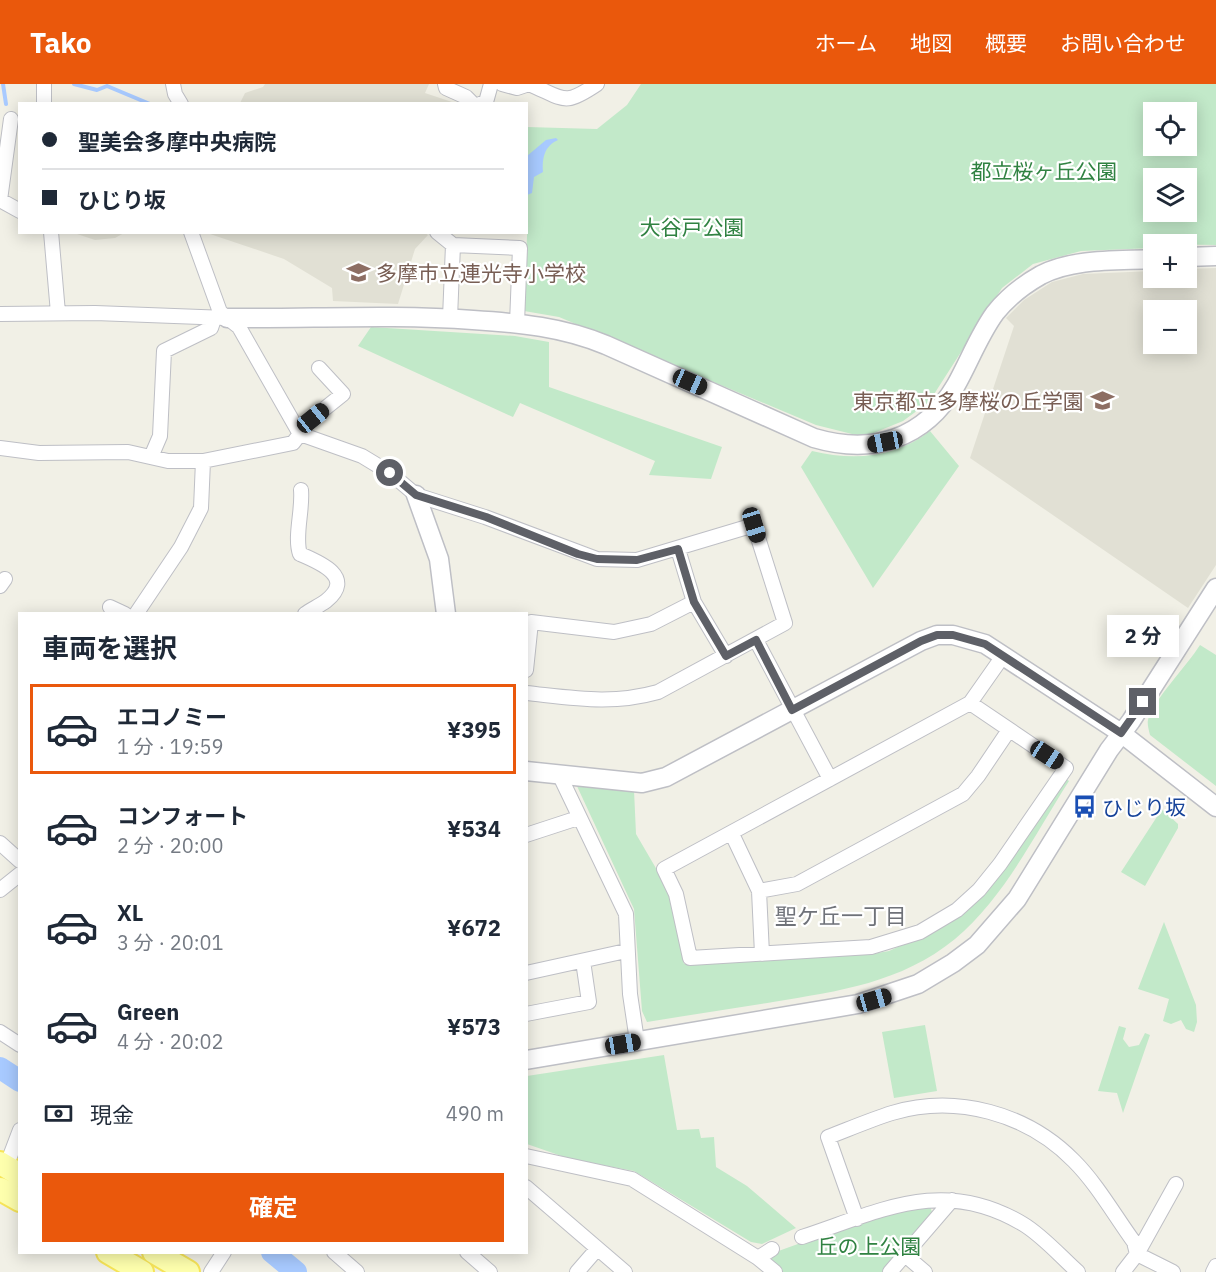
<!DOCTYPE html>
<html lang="ja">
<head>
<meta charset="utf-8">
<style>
  body { margin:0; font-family:"IBM Plex Sans","Noto Sans JP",sans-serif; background:#f2f2f3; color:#1f2937; height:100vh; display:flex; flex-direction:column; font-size:22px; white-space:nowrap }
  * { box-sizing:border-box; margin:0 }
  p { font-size:20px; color:#747a83 }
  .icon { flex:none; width:33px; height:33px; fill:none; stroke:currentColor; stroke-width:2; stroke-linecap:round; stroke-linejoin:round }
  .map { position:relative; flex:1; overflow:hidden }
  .sheet { position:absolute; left:18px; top:528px; width:510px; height:642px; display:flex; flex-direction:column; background:#fff; border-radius:0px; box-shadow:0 3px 15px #0003 }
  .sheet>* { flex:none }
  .hud { position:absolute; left:18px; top:18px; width:510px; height:132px; border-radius:0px; box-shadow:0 3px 15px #0003; display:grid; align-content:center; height:132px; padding:0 24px; background:#fff }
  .buttons { position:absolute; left:1143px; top:18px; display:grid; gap:12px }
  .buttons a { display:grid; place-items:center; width:54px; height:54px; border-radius:0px; background:#fff; box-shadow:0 3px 15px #0003; font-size:30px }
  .end { position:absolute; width:27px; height:27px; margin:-14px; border:8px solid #5e6067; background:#fff; box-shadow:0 0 0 3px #fff }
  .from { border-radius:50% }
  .bubble { position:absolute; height:42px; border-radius:0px; background:#fff; box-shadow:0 3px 15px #0003; font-size:20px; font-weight:700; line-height:42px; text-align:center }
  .car { position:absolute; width:18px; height:36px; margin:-18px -9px; border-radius:8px; box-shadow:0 0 4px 2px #0007; background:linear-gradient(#222 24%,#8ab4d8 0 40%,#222 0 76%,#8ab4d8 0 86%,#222 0) }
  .hud b { display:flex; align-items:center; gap:21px; height:57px; font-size:22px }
  .hud b+b { border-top:2px solid #e0e1e3 }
  .hud i { width:15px; height:15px; background:#1f2937 }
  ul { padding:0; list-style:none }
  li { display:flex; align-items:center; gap:18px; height:90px; margin:0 12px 9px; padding:0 12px; border:3px solid transparent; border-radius:0px }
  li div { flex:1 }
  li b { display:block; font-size:22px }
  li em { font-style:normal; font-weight:700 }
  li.selected { border-color:#ea580c }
  li>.icon { width:54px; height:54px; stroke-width:1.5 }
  h2 { padding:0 24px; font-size:27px; line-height:72px }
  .pay { display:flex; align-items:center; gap:15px; height:66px; padding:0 24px; font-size:22px }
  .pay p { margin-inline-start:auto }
  .primary-button { display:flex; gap:12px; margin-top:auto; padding:12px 24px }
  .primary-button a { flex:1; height:69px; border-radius:0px; background:#ea580c; color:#fff; font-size:24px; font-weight:700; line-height:69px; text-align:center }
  header { display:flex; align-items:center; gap:36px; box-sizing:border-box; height:84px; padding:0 30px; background:#ea580c; color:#fff }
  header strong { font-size:28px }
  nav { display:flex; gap:33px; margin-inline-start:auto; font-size:21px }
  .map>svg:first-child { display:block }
  .education { fill:#e1e0d4; fill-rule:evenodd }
  .green { fill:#c2e9c9; fill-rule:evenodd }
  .water { fill:#a8caff }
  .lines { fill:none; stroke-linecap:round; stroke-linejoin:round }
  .stream { stroke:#a8caff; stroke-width:4 }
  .river { stroke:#a8caff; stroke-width:22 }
  .minor-casing { stroke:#bebfc5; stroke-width:16 }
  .tertiary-casing { stroke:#bebfc5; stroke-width:21 }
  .primary-casing { stroke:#f7e559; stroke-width:26 }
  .minor { stroke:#fff; stroke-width:14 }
  .tertiary { stroke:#fff; stroke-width:18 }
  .primary { stroke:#feffad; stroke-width:22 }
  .route { stroke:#5e6067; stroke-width:8 }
  .labels { text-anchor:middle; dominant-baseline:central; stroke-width:4.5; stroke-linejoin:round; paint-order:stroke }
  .park-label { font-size:21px; fill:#308242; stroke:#fff }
  .education-label { font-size:21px; fill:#785e54; stroke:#fff; text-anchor:start }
  .transit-label { font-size:21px; fill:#164399; stroke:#fff; text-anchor:start }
  .neighbourhood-label { font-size:22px; fill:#6f7279; stroke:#fff }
</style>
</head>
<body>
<header>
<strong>Tako</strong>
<nav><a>ホーム</a><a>地図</a><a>概要</a><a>お問い合わせ</a></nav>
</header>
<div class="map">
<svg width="1216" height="1188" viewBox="0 0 1216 1188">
  <rect width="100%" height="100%" fill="#f1f0e6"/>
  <path class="education" d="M265,0H429L425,9L455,19H240L245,9L263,3Z
    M74,149H124L115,154L95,156Z
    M425,149L428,151L415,165L398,220L333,217L332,204L284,175L207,149Z
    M1216,184V481L1188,524L970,374L1014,242L1006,234L1024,216L1052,198L1083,190L1153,187L1154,194H1186L1187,185ZM1186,226V260H1154V226Z"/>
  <path class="green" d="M641,0H1216V161L1154,160L1153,164L1081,167L1033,180L1002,204L929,318L903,337L864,353L816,341L559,233L524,227L528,127L527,43L597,45L627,21ZM1154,28H1186V62H1154ZM1154,94H1186V128H1154Z
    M371,243L515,252L549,258V303L722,363L711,395L649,391L655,377L520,319L513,333L358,262Z
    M930,347L959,382L873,504L801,383L812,367C854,377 895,374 930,347Z
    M1200,561L1216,571V702L1150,651C1149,647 1147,640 1148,636C1151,619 1189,579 1200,561Z
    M1066,695L1069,697C1035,750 1004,814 955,855C901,899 839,907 773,918C731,925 689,931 647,938L642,927L634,825L576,700L634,706L636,750L671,810L684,880L872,870L889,867L937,845Z
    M1162,725L1178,740V744L1145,802L1121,788Z
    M1164,838L1196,921L1197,938L1194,948L1186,945L1181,936L1171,940L1163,937L1169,915L1138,905Z
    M925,941L937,1007L894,1014L882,948Z
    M1119,942L1126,944L1123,955L1129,963L1139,961L1145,949L1150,951L1123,1029L1117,1009L1098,1007Z
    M664,971L677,1046L699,1045L701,1054L714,1053L716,1083L747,1102L796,1144L762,1160L751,1158L634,1087L570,1075L527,1060V992Z
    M929,1119L932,1128L882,1188H782L771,1180L773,1169L900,1123Z"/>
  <path class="water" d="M556,54L558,56C544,62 542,75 543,88L534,93L532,109L527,111V72L546,56Z"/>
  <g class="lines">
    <path class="stream" d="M3,0L6,20
      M74,0L97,6L107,2L150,20"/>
    <path class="river" d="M0,984L20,997
      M272,1168L296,1188"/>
    <defs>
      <path id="minor" d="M44,0V20
        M173,0L175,10L181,20
        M445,0L446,4L466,13L473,20
        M502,0L517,4L529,0C565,15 563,23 597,0
        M480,20L486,18L491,0
        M11,35L0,116L20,127
        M51,148L58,229
        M191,148L220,228L239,243L300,350L362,372L390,389L416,411L485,433L597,475L637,476L754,441L785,539L658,608C612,621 574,614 526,609
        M437,148L453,161L450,234
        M453,161L520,164L517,239
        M0,230L95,229L227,234
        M298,346L343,310L319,284
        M0,364L39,369L128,368L168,377H203L293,359L300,350
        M151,373L160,352L164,267L211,244L214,235
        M301,406C303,426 294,453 300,470C319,478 356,493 326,517C319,522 312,525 305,530
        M678,465L694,518L726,572
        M0,502L5,495
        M110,523L125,530
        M136,530L181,463L201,424L203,377
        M756,556L830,695
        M526,586L531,538L614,548L651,540L694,518
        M970,619L1066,684L1000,780L979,806L957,826L920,848L871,863L690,874L676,810L664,785L970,619L1003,572
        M559,690L626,830L630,910L637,957
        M732,750L759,807L762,870
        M526,751L578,734
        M0,759L20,777
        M0,806L20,790
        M759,807L797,800L963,710L978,692L1009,646
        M526,889L626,867
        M526,930L589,918L583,877
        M0,948L20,961
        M526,1072L632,1095L758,1174L775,1188
        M6,1083L20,1046
        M526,1103L625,1188
        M857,1135L828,1053C849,1045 870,1036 892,1029C956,1010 1027,1029 1074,1077C1097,1100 1115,1132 1134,1158L1137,1170L1173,1188
        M802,1153C881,1127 943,1092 1023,1140C1043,1152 1061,1173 1078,1188
        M334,1168L357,1188
        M467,1168L490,1188
        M905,1171L925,1188
        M758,1174L772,1165
        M211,1188L224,1168
        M577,1188L597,1165
        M890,1188L952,1116
        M1123,1188L1137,1170L1176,1100
        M1213,1188L1216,1182"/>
      <path id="tertiary" d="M1186,173L1216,172
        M227,234C309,235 391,230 473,236C520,239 563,243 606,261L814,354C872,371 924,356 956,301C969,278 979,251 995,229C1007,214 1025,200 1041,191C1074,174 1117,177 1154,175
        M416,411L439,475L446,530
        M526,687L642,699L666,693L921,557L937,551H953L985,560L1121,649L1216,723
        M526,976L858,920L918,900L953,879L977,861L1017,815L1109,666L1131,637L1216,504"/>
      <path id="primary" d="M0,1079L20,1091
        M0,1105L20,1116
        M108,1168L142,1188
        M154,1168L188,1188"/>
    </defs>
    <use href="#minor" class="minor-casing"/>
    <use href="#tertiary" class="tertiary-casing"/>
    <use href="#primary" class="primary-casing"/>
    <use href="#minor" class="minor"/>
    <use href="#tertiary" class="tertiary"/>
    <use href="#primary" class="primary"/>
  </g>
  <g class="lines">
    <path class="route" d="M390,389L416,411L486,433L578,470L597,475L637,476L678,465L694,518L726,572L756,556L792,626L921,557L937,551H953L985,560L1121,649L1143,618"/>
  </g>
  <defs>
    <symbol id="school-bare" viewBox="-9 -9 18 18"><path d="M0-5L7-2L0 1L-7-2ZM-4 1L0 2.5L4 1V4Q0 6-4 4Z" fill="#8d6e63" stroke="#fff" stroke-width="2.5" paint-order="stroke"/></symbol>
    <symbol id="bus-bare" viewBox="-9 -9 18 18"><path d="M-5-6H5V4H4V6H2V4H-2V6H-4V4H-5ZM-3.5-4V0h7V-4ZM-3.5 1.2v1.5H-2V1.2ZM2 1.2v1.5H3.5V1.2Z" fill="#1a4fb4" stroke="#fff" stroke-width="2.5" paint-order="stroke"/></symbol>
  </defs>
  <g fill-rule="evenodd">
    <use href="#school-bare" x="342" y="172" width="33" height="33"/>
    <use href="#school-bare" x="1086" y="300" width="33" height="33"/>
    <use href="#bus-bare" x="1068" y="706" width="33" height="33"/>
  </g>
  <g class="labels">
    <g class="park-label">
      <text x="1044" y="87">都立桜ヶ丘公園</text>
      <text x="692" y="143">大谷戸公園</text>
      <text x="869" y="1162">丘の上公園</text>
    </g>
    <g class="education-label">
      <text x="376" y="189">多摩市立連光寺小学校</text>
      <text x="1084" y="317" text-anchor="end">東京都立多摩桜の丘学園</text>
    </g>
    <g class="transit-label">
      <text x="1102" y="723">ひじり坂</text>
    </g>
    <g class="neighbourhood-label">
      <text x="841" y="831">聖ケ丘一丁目</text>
    </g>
  </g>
</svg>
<div class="buttons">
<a><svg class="icon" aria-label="locate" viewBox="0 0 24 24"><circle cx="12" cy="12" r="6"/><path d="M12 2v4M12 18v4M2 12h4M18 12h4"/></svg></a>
<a><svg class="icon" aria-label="layers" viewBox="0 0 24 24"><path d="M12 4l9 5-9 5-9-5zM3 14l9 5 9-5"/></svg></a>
<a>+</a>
<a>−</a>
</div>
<i class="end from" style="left:390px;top:389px"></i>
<i class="end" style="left:1143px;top:618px"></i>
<div class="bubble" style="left:1107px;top:531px;width:72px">2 分</div>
<i class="car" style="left:690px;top:298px;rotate:114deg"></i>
<i class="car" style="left:313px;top:334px;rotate:51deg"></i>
<i class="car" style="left:885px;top:358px;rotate:259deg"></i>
<i class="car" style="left:754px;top:441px;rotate:163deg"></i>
<i class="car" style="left:1047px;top:671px;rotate:123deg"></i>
<i class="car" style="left:874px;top:916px;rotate:74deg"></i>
<i class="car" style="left:623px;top:960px;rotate:81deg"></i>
<div class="hud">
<b><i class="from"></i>聖美会多摩中央病院</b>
<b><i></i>ひじり坂</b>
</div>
<section class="sheet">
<h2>車両を選択</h2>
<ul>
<li class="selected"><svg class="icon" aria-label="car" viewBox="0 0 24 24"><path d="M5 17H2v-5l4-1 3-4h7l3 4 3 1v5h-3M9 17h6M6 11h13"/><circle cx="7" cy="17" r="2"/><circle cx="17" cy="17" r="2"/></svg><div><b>エコノミー</b><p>1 分 · 19:59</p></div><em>¥395</em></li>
<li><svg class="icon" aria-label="car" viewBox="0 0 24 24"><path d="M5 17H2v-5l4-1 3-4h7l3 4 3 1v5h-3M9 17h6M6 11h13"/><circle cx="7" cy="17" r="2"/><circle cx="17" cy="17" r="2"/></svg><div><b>コンフォート</b><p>2 分 · 20:00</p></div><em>¥534</em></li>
<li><svg class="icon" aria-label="car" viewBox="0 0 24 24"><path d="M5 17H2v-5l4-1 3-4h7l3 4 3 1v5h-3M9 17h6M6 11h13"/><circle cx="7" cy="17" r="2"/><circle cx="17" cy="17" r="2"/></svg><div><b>XL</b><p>3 分 · 20:01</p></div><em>¥672</em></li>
<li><svg class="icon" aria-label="car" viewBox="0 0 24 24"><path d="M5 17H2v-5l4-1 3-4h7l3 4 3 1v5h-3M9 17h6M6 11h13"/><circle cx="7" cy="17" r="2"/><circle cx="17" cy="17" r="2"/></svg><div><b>Green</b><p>4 分 · 20:02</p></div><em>¥573</em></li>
</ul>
<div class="pay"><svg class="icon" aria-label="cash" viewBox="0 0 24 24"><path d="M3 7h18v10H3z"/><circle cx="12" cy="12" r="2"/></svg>現金<p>490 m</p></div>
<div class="primary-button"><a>確定</a></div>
</section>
</div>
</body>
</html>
